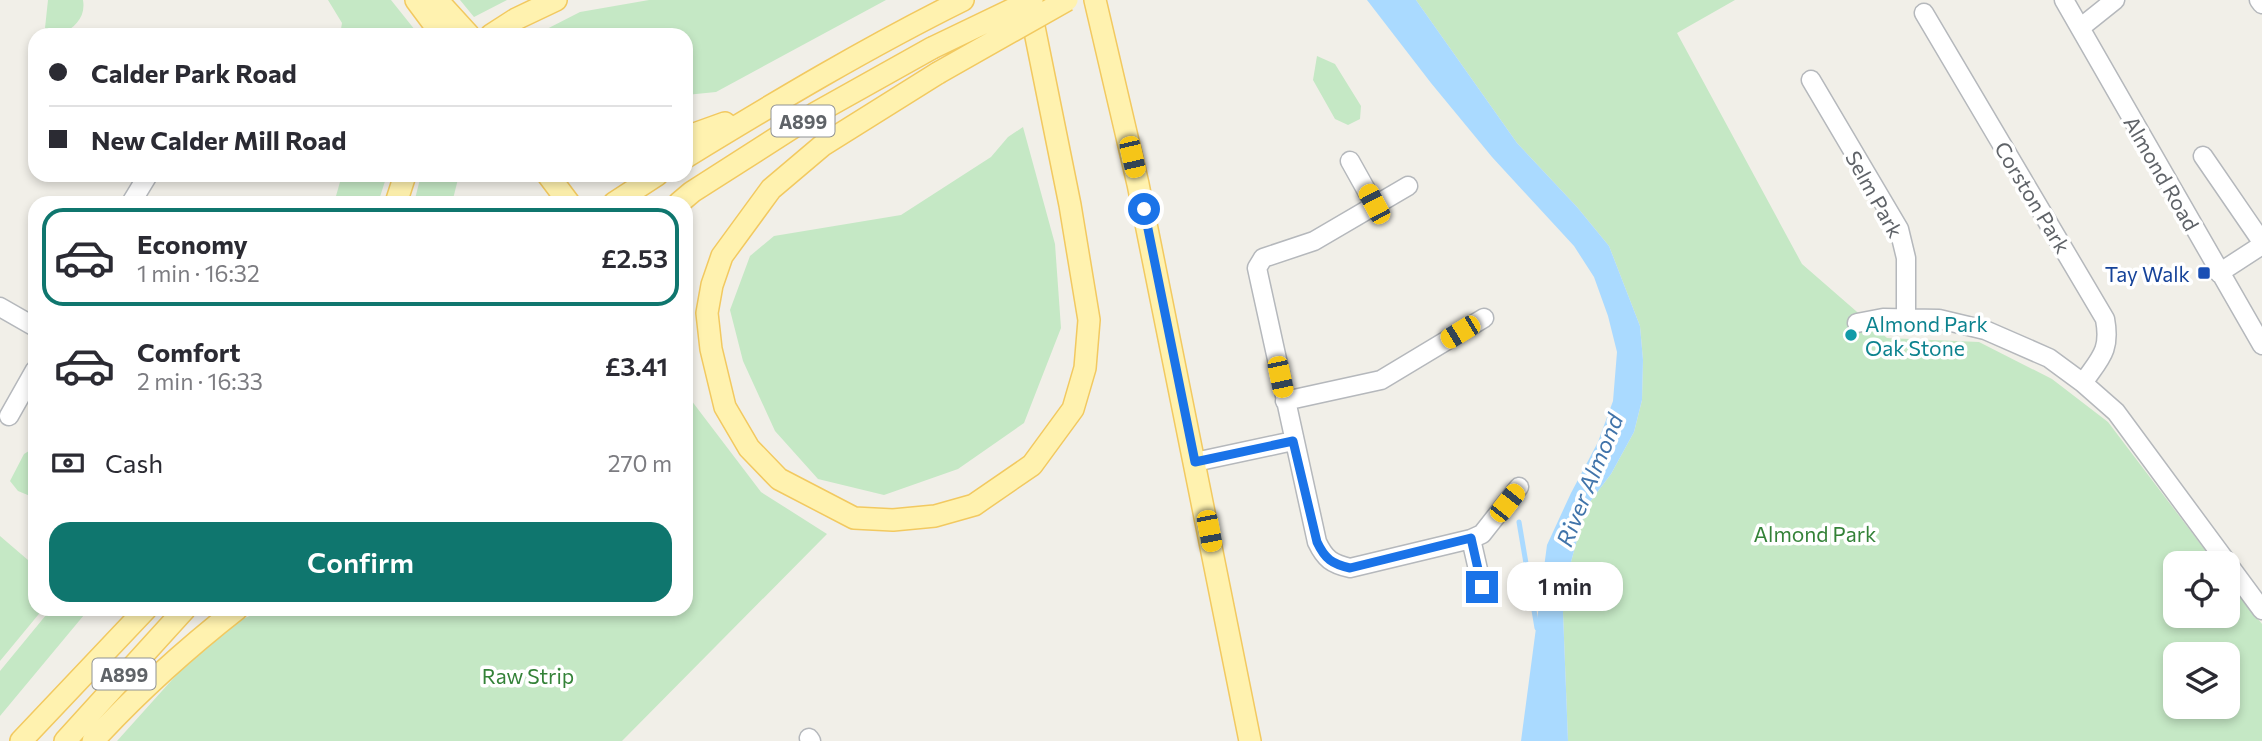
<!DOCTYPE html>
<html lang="en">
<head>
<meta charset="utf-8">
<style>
  body { margin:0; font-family:Commissioner,sans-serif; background:#f2f2f3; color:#2b2b33; height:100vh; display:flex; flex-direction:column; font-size:26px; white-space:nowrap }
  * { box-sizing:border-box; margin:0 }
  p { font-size:23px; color:#7c7c81 }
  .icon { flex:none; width:38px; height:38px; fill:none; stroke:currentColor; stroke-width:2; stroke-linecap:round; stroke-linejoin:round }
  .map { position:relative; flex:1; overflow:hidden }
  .panel { position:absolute; left:28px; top:196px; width:665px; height:420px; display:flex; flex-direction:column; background:#fff; border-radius:21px; box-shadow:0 4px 10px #0003 }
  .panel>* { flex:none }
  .top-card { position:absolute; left:28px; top:28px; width:665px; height:154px; border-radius:21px; box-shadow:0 4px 10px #0003; display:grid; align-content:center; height:154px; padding:0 21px; background:#fff }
  .tools { position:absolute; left:2163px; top:551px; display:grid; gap:14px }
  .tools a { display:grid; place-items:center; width:77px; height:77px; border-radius:14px; background:#fff; box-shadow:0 4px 10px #0003; font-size:35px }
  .end { position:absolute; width:32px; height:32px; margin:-16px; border:9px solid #1a73e8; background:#fff; box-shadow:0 0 0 4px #fff }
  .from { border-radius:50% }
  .bubble { position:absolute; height:49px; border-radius:21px; background:#fff; box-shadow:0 4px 10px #0003; font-size:23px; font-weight:600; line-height:49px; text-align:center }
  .car { position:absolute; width:21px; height:42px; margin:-21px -10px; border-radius:9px; box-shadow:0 0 5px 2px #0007; background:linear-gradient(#f5c518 24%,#345 0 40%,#f5c518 0 76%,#345 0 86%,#f5c518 0) }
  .top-card b { display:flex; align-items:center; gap:24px; height:66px; font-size:26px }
  .top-card b+b { border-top:2px solid #e1e1e2 }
  .top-card i { width:18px; height:18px; background:#2b2b33 }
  ul { padding:12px 0 0; list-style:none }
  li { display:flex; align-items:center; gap:21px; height:98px; margin:0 14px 10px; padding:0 7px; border:4px solid transparent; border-radius:21px }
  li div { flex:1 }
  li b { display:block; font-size:26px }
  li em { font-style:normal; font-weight:600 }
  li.active { border-color:#0f766e }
  li>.icon { width:63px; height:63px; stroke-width:1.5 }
  .pay { display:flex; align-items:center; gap:18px; height:77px; padding:0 21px; font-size:26px }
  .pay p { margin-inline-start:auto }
  .action { display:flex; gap:14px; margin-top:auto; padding:14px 21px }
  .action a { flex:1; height:80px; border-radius:21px; background:#0f766e; color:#fff; font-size:28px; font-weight:600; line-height:80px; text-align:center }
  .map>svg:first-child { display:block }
  .green { fill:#c5e8c5; fill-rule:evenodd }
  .water { fill:#aadaff }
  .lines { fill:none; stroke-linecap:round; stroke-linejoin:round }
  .stream { stroke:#aadaff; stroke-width:5 }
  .minor-casing { stroke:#b5b8bc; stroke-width:21 }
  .major-casing { stroke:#f2c960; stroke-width:24 }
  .minor { stroke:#fff; stroke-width:18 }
  .major { stroke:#fff2af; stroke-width:21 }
  .major-bridge-casing { stroke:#f2c960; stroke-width:24; stroke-linecap:butt }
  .major-bridge { stroke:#fff2af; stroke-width:21 }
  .route { stroke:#1a73e8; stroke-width:9 }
  .transit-dot { fill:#1a4fb4; stroke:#fff; stroke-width:2.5 }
  .culture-dot { fill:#0f9aa8; stroke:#fff; stroke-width:2.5 }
  .labels { text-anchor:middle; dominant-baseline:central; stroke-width:7; stroke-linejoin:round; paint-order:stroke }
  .shield { fill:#fff; stroke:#8f9295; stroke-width:2 }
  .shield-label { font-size:19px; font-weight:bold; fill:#5f6368 }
  .street-label { font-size:21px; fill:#5f6368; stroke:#fff }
  .transit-label { font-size:21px; fill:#164399; stroke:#fff; text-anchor:end }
  .culture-label { font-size:21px; fill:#0d838f; stroke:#fff; text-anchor:start }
  .park-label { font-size:21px; fill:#348238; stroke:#fff }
  .water-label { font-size:23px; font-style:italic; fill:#4174aa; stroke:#fff }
</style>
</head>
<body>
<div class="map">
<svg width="2262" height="741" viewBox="0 0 2262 741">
  <rect width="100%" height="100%" fill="#f1efe8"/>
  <path class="green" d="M48,0H83C86,17 75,27 61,35L45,28Z
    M328,0H391L419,35H340L342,23Z
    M460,0H507L474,17Z
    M649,0H886L716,92L686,95V35H535L580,12Z
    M1416,0H1735L1677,33L1802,264L1887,338L1979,342L2052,379L2108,422L2215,563L2175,564V616H2228V580L2262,624V741H1568L1563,612L1571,562L1586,507L1611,474L1634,432L1642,400L1643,360L1640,326L1609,246L1577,207L1517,143ZM2175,654H2228V707H2175Z
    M1317,56L1335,64L1361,106L1360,119L1348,125L1335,119L1313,80Z
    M1023,127L1055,244L1061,328L1024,423L958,469L884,495L818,479L775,431L743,361L730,310L750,256L774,236L901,215L991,157L1008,137Z
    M339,175H387L378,203H334L340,182Z
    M421,175H459L452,203H414Z
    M691,400L761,492L827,534L622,741H117L179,672L240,620L266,609H686V412Z
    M32,449L35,450V498L18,491L10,481L24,454Z
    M0,536L35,566V609H43L0,661Z
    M51,609H89L0,716V671Z"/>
  <path class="water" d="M1367,0H1416L1517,143L1577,207L1609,246L1640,326L1643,360L1642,400L1634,432L1611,474L1586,507L1571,562L1563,612L1568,741H1521L1547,545L1571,493L1598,442L1613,401L1617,352L1608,316L1594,277L1574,246L1492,157L1431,83Z"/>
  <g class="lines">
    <path class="stream" d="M1519,522L1537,628"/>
    <defs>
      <path id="minor" d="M2064,0L2262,345
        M2259,0L2262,4
        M1924,13L2105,319C2111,351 2100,358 2083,383
        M2080,28L2115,0
        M1811,80L1899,229L1906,258V318
        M2203,156L2262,242
        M1350,161L1374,204
        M1408,186L1314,241L1263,258L1257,268L1317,542C1325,559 1332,564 1350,568L1471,539L1482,534L1519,487
        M131,203L148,175
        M2219,273L2262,245
        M0,307L35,327
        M1857,323L1883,318L1939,319L1985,330L2049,358L2083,383L2116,412L2262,610
        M1285,401L1381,380L1484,318
        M9,416L35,370
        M1195,462L1293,441
        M1471,539L1482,587
        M809,738L811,741"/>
      <path id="major" d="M416,0L442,35
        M437,0L469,35
        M1095,0L1138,184L1250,741
        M491,35L516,19L556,0
        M938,73L823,145L771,189L722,256L712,285L707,313L711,349L725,407L749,448L779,479L854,518L893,520L935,516L974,505L1032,465L1073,409L1085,368L1089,320L1070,205L1029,2
        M686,137L725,123
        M686,157C776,102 868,47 963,0
        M548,175L569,203
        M396,203L405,175
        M614,203L657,175
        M679,203L692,192L814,114L932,48
        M21,741L146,609
        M65,741L185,609
        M93,741C137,693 186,649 237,609"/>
    </defs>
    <use href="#minor" class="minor-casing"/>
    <use href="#major" class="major-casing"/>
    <use href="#minor" class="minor"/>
    <use href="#major" class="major"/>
    <defs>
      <path id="major-bridge" d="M932,48L1032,0
        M938,73L1067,0"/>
    </defs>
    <use href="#major-bridge" class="major-bridge-casing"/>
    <use href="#major-bridge" class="major-bridge"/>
  </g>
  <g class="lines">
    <path class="route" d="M1144,209L1195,462L1293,441L1317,542C1325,559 1332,564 1350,568L1471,538L1482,587"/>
  </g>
  <rect class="transit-dot" x="2197" y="266" width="14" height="14" rx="3.5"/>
  <circle class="culture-dot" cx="1851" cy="335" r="7"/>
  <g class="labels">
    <g class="shield">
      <rect x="771.5" y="105.5" width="63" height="31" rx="5"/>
      <rect x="92.5" y="658.5" width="63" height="31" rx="5"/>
    </g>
    <g class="shield-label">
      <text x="803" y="121">A899</text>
      <text x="124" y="674">A899</text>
    </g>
    <g class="street-label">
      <text transform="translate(2162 173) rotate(60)">Almond Road</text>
      <text transform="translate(1875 194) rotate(61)">Selm Park</text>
      <text transform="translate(2033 197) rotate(59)">Corston Park</text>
    </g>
    <g class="transit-label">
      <text x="2190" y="273">Tay Walk</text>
    </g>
    <g class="culture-label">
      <text x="1865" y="323">Almond Park<tspan x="1865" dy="24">Oak Stone</tspan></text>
    </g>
    <g class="park-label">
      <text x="1815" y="533">Almond Park</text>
      <text x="528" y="675">Raw Strip</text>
    </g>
    <g class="water-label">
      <text transform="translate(1589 480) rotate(-68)">River Almond</text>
    </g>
  </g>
</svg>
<div class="tools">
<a><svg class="icon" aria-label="locate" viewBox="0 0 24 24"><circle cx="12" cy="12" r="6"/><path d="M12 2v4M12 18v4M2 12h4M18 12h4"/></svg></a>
<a><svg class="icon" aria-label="layers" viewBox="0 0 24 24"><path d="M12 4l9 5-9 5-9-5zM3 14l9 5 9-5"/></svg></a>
</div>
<i class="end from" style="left:1144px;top:209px"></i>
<i class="end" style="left:1482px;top:587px"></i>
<div class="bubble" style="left:1507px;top:562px;width:116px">1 min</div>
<i class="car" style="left:1132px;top:157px;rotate:167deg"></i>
<i class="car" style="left:1374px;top:204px;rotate:332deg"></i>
<i class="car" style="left:1460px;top:332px;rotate:239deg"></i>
<i class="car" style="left:1280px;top:377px;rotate:168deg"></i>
<i class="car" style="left:1507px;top:503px;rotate:38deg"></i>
<i class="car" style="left:1209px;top:531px;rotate:169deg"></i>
<div class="top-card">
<b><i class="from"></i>Calder Park Road</b>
<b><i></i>New Calder Mill Road</b>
</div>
<section class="panel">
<ul>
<li class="active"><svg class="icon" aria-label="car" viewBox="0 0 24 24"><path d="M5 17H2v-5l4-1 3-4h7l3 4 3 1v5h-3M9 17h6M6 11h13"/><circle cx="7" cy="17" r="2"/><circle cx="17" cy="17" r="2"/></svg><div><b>Economy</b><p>1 min · 16:32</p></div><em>£2.53</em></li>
<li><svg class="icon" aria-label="car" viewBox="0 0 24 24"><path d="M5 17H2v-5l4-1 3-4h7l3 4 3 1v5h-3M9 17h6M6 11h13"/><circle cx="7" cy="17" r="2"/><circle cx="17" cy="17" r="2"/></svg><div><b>Comfort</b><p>2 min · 16:33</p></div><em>£3.41</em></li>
</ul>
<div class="pay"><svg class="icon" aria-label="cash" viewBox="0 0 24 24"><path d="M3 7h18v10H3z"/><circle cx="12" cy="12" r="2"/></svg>Cash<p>270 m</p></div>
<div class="action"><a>Confirm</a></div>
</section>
</div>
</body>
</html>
